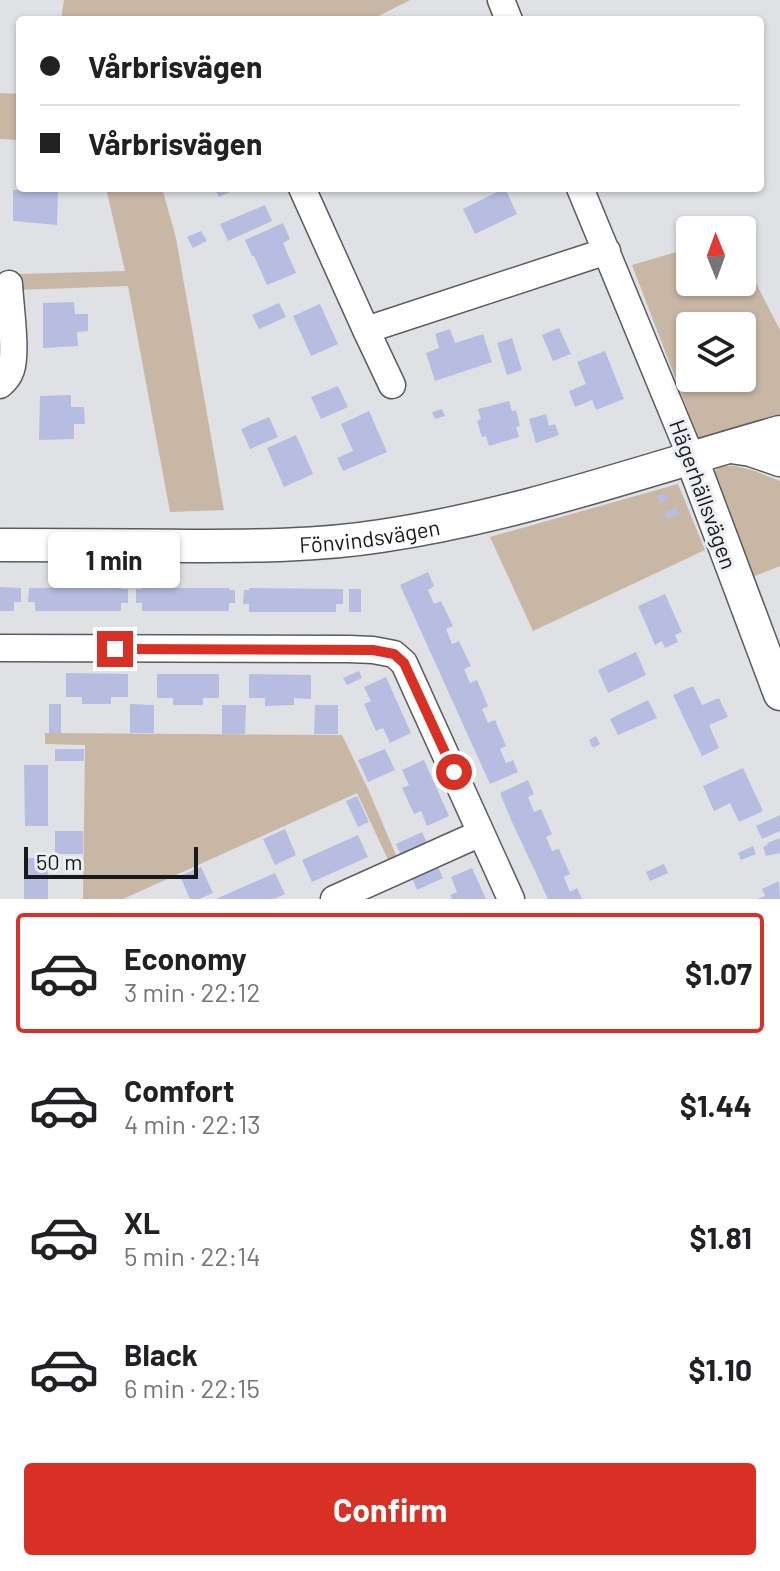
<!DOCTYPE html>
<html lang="en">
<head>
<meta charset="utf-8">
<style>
  body { margin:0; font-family:Barlow,sans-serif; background:#f2f2f2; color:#202124; height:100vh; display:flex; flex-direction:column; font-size:30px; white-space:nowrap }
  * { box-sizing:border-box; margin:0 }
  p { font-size:26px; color:#757577 }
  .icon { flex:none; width:44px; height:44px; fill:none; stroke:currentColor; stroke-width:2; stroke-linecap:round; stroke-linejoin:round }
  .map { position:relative; height:899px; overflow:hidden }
  .details { display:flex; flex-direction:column; background:#fff; flex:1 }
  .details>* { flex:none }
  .top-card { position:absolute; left:16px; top:16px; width:748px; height:176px; border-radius:8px; box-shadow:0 2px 6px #0004; display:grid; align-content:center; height:176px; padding:0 24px; background:#fff }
  .needle { width:52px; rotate:359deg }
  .tools { position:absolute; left:676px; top:216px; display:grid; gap:16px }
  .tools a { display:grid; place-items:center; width:80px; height:80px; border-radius:8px; background:#fff; box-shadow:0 2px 6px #0004; font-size:40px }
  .scale { position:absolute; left:24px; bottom:20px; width:174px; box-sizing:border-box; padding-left:8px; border:4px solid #18191a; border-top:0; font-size:22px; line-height:28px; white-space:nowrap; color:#18191a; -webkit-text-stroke:6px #edeef3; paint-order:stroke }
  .end { position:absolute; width:36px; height:36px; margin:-18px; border:10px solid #d93025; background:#fff; box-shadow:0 0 0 4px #fff }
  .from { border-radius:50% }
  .bubble { position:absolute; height:56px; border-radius:8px; background:#fff; box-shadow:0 2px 6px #0004; font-size:26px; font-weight:700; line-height:56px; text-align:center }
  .top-card b { display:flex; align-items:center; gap:28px; height:76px; font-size:30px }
  .top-card b+b { border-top:2px solid #e0e0e0 }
  .top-card i { width:20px; height:20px; background:#202124 }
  ul { padding:14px 0 0; list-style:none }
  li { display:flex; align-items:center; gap:24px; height:120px; margin:0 16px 12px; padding:0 8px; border:4px solid transparent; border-radius:8px }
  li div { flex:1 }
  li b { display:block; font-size:30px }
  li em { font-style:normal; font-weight:700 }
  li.selected { border-color:#d93025 }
  li>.icon { width:72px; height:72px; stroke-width:1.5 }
  .primary-button { display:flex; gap:16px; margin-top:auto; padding:16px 24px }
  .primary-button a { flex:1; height:92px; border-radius:8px; background:#d93025; color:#fff; font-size:32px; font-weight:700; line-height:92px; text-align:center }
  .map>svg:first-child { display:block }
  .green { fill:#c9b7a5; fill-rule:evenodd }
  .building { fill:#b6bde1 }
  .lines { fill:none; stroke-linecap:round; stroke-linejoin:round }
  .minor-casing { stroke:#5a5b5f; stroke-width:29 }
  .tertiary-casing { stroke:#5a5b5f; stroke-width:35 }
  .minor { stroke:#fff; stroke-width:26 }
  .tertiary { stroke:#fff; stroke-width:32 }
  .route { stroke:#d93025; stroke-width:10 }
  .labels { text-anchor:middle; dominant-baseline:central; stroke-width:6; stroke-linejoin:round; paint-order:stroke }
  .street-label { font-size:22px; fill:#18191a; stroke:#edeef3 }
</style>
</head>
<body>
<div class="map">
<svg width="780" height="899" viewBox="0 0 780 899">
  <rect width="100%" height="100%" fill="#e0e1e5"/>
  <path class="green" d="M64,0H410L371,20H61Z
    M0,93L20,94V140L0,139Z
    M106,188H162L176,238L224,510L170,512L128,286L18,290V274L125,271Z
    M690,248V282H742V256L780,330V419L699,440L632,265ZM690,326H742V378H690Z
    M735,466L752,470L780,481V566L750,578L712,476C716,465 725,466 735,466Z
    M678,484L705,550L533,631L490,537Z
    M45,733L342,735L368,789L398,860L390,864L357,793L123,899H83L85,745L45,744Z"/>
  <path class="building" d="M26,188L58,189L57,225L13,221V190H26Z
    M215,188H239L219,197Z
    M505,188L517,214L475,234L463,209Z
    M265,205L272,221L228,241L220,224Z
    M283,223L290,239L283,243L296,273L267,285L254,256H252L245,240Z
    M201,231L207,241L193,248L187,237Z
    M74,302L75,314H88V331L77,332L78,346L43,348V303Z
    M279,303L286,317L259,329L252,315Z
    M320,304L338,344L311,356L293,316Z
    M559,328L571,354L553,361L542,335Z
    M450,329L455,343L483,334L492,362L435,381L426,353L439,348L435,334Z
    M512,338L522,370L507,375L497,343Z
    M605,351L624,399L596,410L592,400L575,407L569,391L586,384L577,362Z
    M338,386L348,407L321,419L311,397Z
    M71,395V407H84L85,424H74V439L39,440L40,396Z
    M509,401L512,411L516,410L520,426L516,427L519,437L489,446L486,436L482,437L477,421L481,419L478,409Z
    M442,409L445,416L435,419L432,412Z
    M369,411L387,452L343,471L337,458L353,451L341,424Z
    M546,414L549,426L555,424L559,435L536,443L529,419Z
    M269,417L278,437L250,449L241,429Z
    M296,435L313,474L284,487L267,448Z
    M665,493L668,500L660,503L657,496Z
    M677,507L679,514L667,519L665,512Z
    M428,572L434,586L428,590L434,604L441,601L453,626L446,629L452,644L459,641L471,666L464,669L470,683L477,680L488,706L482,709L488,723L495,720L506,746L500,749L506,763L513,760L518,772L490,784L400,585Z
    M0,587L21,588V602H14V611H0Z
    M122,587L121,589H128V603H121V611H35V602H28L29,588Z
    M142,588H229V590H235V603H229V611H142V603H136V589H142Z
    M249,588L343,589V604H336V612H249V604H243L244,590H250Z
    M349,589H361V612H349Z
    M665,594L682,632L675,635L678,642L665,648L662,641L655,645L638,606Z
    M636,652L646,675L608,693L598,670Z
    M359,671L362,678L347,685L343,678Z
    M66,673L128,674V697H111V704H82V697H66Z
    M157,674H219V698H203V705H173V698H157Z
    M249,674L311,675V699L294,698V705L265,706V698H249Z
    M386,677L411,733L390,743L383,728L376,731L364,704L371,701L364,687Z
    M693,686L702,705L719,698L728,717L709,725L719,748L702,756L673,695Z
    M648,700L657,718L618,735L610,719Z
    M49,704H61V733H49Z
    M130,704L154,705V733H130Z
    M222,705H246L245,734H222Z
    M315,705H338V734H314Z
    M596,736L600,744L593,748L589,740Z
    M55,749H84V761H55Z
    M385,749L395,770L368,782L358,760Z
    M424,760L449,816L427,826L421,811L414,814L402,788L409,785L402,770Z
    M24,765H48V826H25Z
    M743,768L763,811L739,822L730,803L714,811L703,786Z
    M528,780L534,794L528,797L534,812L541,809L552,834L546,837L552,851L559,849L570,874L564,877L570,892L577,888L582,899H548L512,822L500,793Z
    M357,796L369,822L358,827L346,801Z
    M780,815V831L762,839L756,826Z
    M285,829L296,855L275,865L263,839Z
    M55,831H83V854H55Z
    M422,832L427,843L401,855L396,844Z
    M358,835L368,857L312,882L302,860Z
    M780,838V853L766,856L763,847L768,845L767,843Z
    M753,846L756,854L741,860L738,853Z
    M24,858H48V899H24Z
    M664,864L668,873L650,881L646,872Z
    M201,867L213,893L199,899H190L180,876Z
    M438,867L443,878L417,890L412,878Z
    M472,868L486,899H452L450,895L457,892L451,877Z
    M275,873L285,894L274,899H216Z
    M779,881L780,899H757L765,896L762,889Z"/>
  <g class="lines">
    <defs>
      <path id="minor" d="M501,0L509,20
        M302,188L366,330L607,251
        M580,188L691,457
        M366,330L392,385
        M0,385C5,381 9,376 11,370C17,352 10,305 9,284
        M0,648L349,649L373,650L394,654L404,663L511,899
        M334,899L481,833"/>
      <g id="tertiary">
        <path d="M731,447L751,450L780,460"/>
        <path d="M691,457L780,694"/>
        <path id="s1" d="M0,545C63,545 125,545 188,546C253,546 317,546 381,536C517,516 648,469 780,432"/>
      </g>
    </defs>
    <use href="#minor" class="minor-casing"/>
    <use href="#tertiary" class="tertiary-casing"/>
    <use href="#minor" class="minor"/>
    <use href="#tertiary" class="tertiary"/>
  </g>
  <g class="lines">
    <path class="route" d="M115,649L373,650L394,654L404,663L454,772"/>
  </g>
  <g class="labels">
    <g class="street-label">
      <text transform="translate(704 494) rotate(70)">Hägerhällsvägen</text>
      <text stroke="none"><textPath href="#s1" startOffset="370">Fönvindsvägen</textPath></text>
    </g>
  </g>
</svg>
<div class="tools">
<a><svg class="needle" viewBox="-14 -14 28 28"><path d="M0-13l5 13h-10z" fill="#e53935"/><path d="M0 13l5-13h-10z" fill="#757577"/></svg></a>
<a><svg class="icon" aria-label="layers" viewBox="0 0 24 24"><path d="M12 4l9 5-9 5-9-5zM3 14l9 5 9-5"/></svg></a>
</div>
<div class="scale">50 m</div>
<i class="end from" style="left:454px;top:772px"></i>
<i class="end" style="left:115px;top:649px"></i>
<div class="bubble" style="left:48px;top:532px;width:132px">1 min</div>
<div class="top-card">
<b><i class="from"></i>Vårbrisvägen</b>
<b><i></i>Vårbrisvägen</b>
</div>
</div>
<section class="details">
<ul>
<li class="selected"><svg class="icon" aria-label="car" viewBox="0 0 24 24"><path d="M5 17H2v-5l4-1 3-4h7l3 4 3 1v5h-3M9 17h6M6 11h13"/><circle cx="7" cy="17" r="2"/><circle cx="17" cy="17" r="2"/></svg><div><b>Economy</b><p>3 min · 22:12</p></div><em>$1.07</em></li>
<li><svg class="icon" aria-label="car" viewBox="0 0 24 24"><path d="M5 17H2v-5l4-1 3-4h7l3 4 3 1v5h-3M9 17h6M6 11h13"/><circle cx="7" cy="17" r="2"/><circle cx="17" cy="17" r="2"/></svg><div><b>Comfort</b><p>4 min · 22:13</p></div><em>$1.44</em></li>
<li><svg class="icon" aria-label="car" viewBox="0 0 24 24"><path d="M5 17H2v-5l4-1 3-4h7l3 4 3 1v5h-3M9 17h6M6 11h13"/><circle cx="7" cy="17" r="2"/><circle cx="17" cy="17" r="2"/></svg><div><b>XL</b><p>5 min · 22:14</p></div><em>$1.81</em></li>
<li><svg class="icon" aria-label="car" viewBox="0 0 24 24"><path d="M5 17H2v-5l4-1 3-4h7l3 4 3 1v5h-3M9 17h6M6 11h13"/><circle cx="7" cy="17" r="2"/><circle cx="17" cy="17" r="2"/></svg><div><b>Black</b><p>6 min · 22:15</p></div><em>$1.10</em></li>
</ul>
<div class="primary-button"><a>Confirm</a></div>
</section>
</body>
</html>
